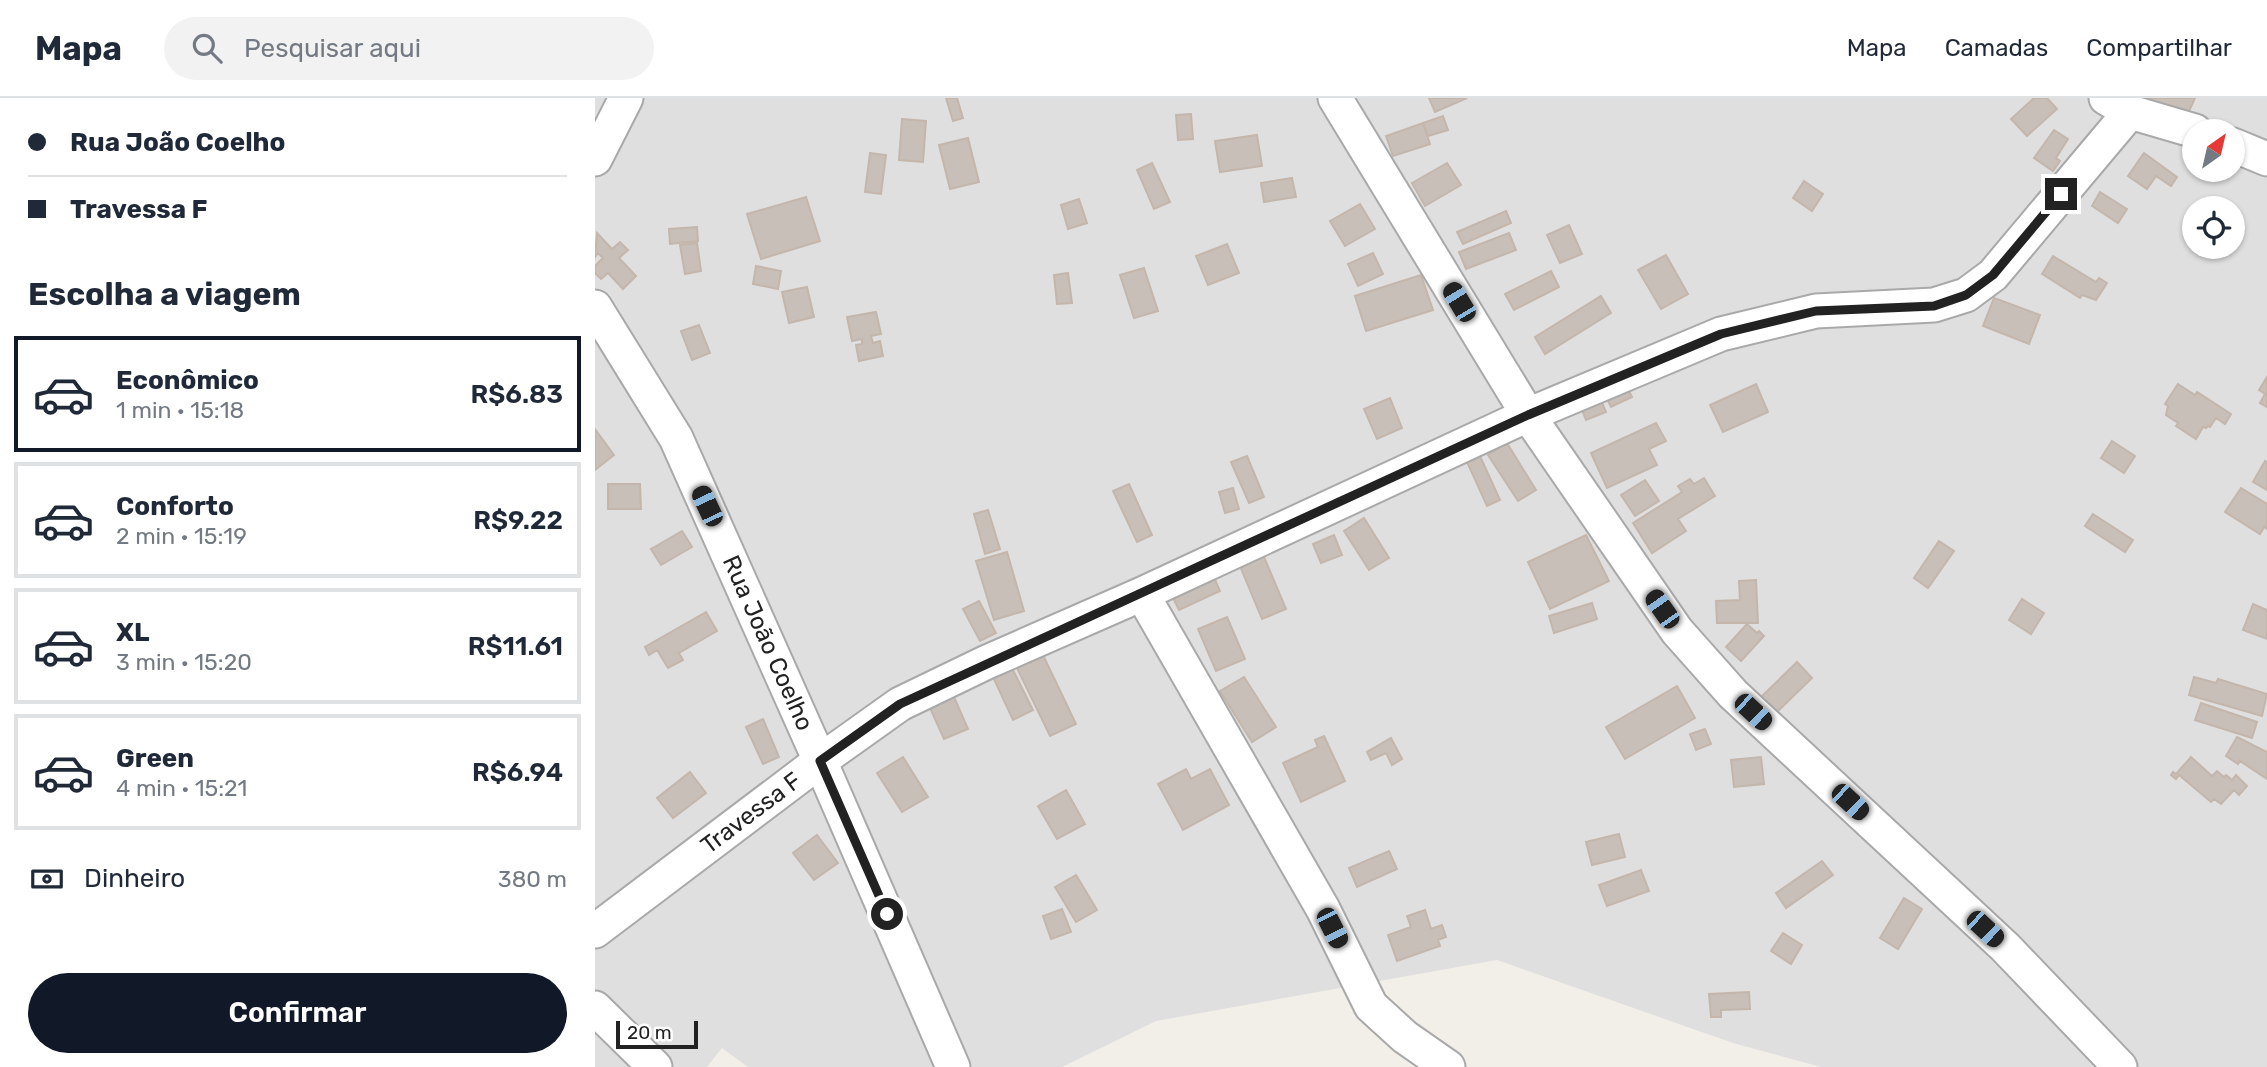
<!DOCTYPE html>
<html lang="pt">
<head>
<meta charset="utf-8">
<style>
  body { margin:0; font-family:Rubik,sans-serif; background:#f2f2f3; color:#1f2937; height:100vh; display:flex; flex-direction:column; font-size:26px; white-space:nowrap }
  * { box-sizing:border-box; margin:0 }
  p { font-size:23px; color:#747a83 }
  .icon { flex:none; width:38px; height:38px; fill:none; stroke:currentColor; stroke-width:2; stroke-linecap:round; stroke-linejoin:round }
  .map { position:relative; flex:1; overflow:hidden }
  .sheet { display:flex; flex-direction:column; background:#fff; width:595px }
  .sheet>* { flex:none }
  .hud { display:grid; align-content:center; height:154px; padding:0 28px; background:#fff }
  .needle { width:46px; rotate:34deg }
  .buttons { position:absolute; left:1587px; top:21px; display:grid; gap:14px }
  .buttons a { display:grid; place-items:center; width:63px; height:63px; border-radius:50%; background:#fff; box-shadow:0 2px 5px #0004; font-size:35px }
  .scale { position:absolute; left:21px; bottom:18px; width:82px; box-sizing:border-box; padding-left:7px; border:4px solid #222; border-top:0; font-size:19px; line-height:24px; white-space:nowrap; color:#222; -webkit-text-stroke:5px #fff; paint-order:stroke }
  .end { position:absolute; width:32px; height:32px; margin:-16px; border:9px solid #222; background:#fff; box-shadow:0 0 0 4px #fff }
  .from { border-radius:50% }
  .car { position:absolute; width:21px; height:42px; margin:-21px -10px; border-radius:9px; box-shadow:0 0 5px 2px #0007; background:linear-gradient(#222 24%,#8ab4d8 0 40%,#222 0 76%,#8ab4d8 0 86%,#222 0) }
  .hud b { display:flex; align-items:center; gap:24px; height:66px; font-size:26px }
  .hud b+b { border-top:2px solid #e0e1e3 }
  .hud i { width:18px; height:18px; background:#1f2937 }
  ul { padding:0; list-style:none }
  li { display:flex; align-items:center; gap:21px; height:116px; margin:0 14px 10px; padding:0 14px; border:4px solid #e0e1e3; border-radius:0px }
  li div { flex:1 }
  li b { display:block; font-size:26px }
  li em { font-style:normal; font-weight:600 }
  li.on { border-color:#111827 }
  li>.icon { width:63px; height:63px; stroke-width:1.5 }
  h2 { padding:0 28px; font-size:32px; line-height:84px }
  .pay { display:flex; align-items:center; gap:18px; height:77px; padding:0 28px; font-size:26px }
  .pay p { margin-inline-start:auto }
  .primary-button { display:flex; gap:14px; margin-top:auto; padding:14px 28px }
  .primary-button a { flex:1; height:80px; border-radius:42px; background:#111827; color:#fff; font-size:28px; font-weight:600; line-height:80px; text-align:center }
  header { display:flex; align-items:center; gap:42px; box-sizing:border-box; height:98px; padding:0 35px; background:#fff; border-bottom:2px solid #e0e1e3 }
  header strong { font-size:33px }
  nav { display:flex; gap:38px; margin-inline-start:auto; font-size:24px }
  .search { width:490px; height:63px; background:#f2f2f3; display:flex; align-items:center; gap:18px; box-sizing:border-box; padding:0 24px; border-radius:38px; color:#747a83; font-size:26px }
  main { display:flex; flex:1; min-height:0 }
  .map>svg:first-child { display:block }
  .residential { fill:#e0dfdf; fill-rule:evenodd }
  .building { fill:#c7bfb8; stroke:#c4b6ab; stroke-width:2 }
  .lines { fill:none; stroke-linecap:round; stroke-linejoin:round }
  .minor-casing { stroke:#a9a9a9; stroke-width:37 }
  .minor { stroke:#fff; stroke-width:33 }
  .route { stroke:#222; stroke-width:9 }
  .labels { text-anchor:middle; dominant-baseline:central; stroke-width:5; stroke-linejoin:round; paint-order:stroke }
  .street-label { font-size:24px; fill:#222; stroke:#fff }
</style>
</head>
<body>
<header>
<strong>Mapa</strong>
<div class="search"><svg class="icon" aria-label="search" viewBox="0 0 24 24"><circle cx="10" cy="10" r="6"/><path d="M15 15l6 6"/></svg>Pesquisar aqui</div>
<nav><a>Mapa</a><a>Camadas</a><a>Compartilhar</a></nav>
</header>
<main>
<section class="sheet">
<div class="hud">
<b><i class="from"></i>Rua João Coelho</b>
<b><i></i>Travessa F</b>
</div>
<h2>Escolha a viagem</h2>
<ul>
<li class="on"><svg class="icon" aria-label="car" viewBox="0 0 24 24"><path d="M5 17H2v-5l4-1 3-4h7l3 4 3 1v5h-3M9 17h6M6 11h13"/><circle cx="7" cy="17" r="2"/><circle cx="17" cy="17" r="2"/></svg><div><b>Econômico</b><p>1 min · 15:18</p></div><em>R$6.83</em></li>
<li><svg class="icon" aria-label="car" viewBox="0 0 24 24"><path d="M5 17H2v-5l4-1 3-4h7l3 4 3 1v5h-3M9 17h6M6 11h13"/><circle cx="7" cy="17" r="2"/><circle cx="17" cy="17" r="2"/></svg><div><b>Conforto</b><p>2 min · 15:19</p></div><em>R$9.22</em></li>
<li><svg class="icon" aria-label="car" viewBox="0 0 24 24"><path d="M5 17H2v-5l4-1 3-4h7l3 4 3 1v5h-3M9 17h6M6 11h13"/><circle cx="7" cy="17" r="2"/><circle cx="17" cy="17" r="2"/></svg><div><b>XL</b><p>3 min · 15:20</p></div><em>R$11.61</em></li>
<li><svg class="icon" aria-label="car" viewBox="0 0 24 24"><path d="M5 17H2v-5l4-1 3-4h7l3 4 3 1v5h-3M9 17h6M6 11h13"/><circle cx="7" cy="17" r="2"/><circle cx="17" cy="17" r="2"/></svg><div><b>Green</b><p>4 min · 15:21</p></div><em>R$6.94</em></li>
</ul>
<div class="pay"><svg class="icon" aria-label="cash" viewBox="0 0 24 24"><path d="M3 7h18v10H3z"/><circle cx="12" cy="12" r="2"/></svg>Dinheiro<p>380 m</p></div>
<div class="primary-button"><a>Confirmar</a></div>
</section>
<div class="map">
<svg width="1672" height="969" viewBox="0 0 1672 969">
  <rect width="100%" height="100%" fill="#f2efe9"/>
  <path class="residential" d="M0,0H1672V969H1226L1138,945L902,862L561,923L467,969H153L127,950L112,969H0ZM1600,33H1638V72H1600ZM1600,110H1638V149H1600Z"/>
  <path class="building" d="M351,0H362L368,20L358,23Z
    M834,0H872L840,14Z
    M1439,0H1452L1462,11L1432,38L1416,21Z
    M1555,0H1600L1591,20L1553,3Z
    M596,16L598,41L583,42L581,17Z
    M848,18L853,32L833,38L828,25Z
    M307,21L331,23L328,64L304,62Z
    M828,25L835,46L798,58L791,38Z
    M1459,32L1473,41L1461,60L1465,63L1458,73L1439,60Z
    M662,37L667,68L625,74L620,43Z
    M373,40L384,84L355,91L344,47Z
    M275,55L291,57L286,96L270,94Z
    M1549,55L1582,79L1576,88L1561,78L1552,91L1533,78Z
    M557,65L575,104L559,111L542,72Z
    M852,65L866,87L830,108L817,85Z
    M697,80L701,99L669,104L666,85Z
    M1209,83L1228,96L1217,113L1198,100Z
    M1505,94L1532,111L1523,125L1497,108Z
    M211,99L225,143L166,161L152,116Z
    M484,101L492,125L473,131L466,107Z
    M765,106L780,131L750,148L735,123Z
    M911,113L916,125L868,146L862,134Z
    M974,127L987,156L965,165L952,137Z
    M102,129L103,143L75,146L74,131Z
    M2,135L17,151L25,144L33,152L24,160L41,178L28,191L13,175L6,181L0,175V168L8,160L3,155L0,159Z
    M914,135L921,152L871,171L864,154Z
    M102,145L106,173L90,176L85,147Z
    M632,146L644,175L613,187L601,158Z
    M778,155L788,176L763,188L753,166Z
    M1071,157L1093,196L1066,211L1043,172Z
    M1458,158L1501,184L1504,180L1512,185L1501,202L1487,197L1485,200L1447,176Z
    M161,168L186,173L183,191L158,186Z
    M549,170L563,213L539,220L525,177Z
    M956,173L964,189L919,212L910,196Z
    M473,175L477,205L462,206L459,177Z
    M826,177L838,212L771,233L760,198Z
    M212,189L219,219L194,225L187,194Z
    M1006,198L1016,215L950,256L940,239Z
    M1399,200L1445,217L1434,246L1388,228Z
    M281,214L286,236L276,238L278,245L285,243L288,258L264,263L261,247L267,246V241L257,243L252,219Z
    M104,227L115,255L97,262L86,233Z
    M1672,279V309L1665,305L1670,296L1664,292Z
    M1030,285L1037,299L1016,309L1009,295Z
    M1161,286L1173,314L1128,334L1115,307Z
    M1583,286L1600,297L1602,294L1636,316L1630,326L1621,320L1615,329L1613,328L1611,330L1608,329L1601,341L1581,328L1583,325L1571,317L1573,308L1570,306Z
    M1004,298L1011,314L991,322L985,307Z
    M795,300L807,330L782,341L769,311Z
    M1061,325L1071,343L1054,351L1062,367L1012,390L996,355Z
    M0,331L19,357L0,372Z
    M1517,343L1540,358L1529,375L1506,360Z
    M912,345L941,392L923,403L893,357Z
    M652,358L669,399L654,405L636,364Z
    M885,358L905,402L892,408L872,364Z
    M1670,363L1672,364V392L1658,384Z
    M1109,380L1120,398L1083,421L1091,433L1057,455L1038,425L1087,394L1083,388L1095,381L1099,386Z
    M1050,382L1064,403L1040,418L1026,397Z
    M13,386H45L46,411H13Z
    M534,386L557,437L542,444L518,393Z
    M638,390L644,411L630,415L624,394Z
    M1646,390L1672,406V431L1669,429L1665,436L1630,414Z
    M393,412L405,451L390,456L379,416Z
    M1498,416L1538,442L1530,454L1490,428Z
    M769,420L794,460L774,472L749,433Z
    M87,433L97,449L66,467L56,451Z
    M739,437L747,457L726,465L718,446Z
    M991,437L1014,483L955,511L933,464Z
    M1344,443L1359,453L1333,490L1319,480Z
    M412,454L429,513L399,522L381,463Z
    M669,459L691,511L667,521L645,468Z
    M617,475L625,493L584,512L575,494Z
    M1161,482L1163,525H1122L1121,503L1145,502L1144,483Z
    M1427,501L1449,515L1436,536L1414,522Z
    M384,503L401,535L385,543L368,511Z
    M997,505L1002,521L959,535L954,518Z
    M1658,506L1672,512V541L1648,532Z
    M111,514L122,533L84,555L88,562L73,570L62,552L54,557L50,549Z
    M632,519L650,561L621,573L603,531Z
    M1152,526L1162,535L1164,533L1169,538L1146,563L1131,549Z
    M448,557L481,626L455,638L422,570Z
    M1202,564L1217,580L1181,615L1166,599Z
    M417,570L438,612L418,622L398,579Z
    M649,579L681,629L657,644L625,593Z
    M1599,579L1621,585L1623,581L1672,596L1667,618L1594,597Z
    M1082,588L1100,620L1030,661L1011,629Z
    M359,599L373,631L349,641L335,610Z
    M1606,605L1662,624L1657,640L1600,622Z
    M168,621L184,659L168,666L151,629Z
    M1110,631L1116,646L1101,652L1095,636Z
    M729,638L750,683L706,704L688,665L723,649L720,642Z
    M1642,639L1672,654V681L1645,663L1643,666L1631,658Z
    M796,640L807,661L797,667L791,655L776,662L772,654Z
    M308,659L333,699L307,714L282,675Z
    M1166,659L1169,686L1139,689L1136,662Z
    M1596,659L1617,678L1622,673L1629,679L1631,677L1637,682L1641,677L1652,688L1644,697L1639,692L1626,706L1619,701L1616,704L1584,677L1581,681L1576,677L1578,674L1581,676Z
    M591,671L596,681L615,671L634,707L588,732L563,686Z
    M95,674L111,695L78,720L62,700Z
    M471,692L490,726L462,741L443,708Z
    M1024,736L1030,759L997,767L991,744Z
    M222,737L243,765L219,782L198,755Z
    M794,753L802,771L762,789L754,770Z
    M1227,763L1238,777L1191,810L1181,795Z
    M1046,772L1054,793L1012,808L1004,787Z
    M481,777L502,812L481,824L460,789Z
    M1309,800L1327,811L1303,851L1285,840Z
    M467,811L476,834L456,841L448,818Z
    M830,812L836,831L847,827L851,839L843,842L845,848L802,863L793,837L816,829L812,818Z
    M1188,835L1207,847L1196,866L1176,853Z
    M1154,894L1155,911L1126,912V919H1116L1114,896Z"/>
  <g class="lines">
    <defs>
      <path id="minor" d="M740,0L933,317L1082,533L1138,596L1410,849L1525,969
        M1511,0L1535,14L1600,33
        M1638,47L1672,61
        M0,61L31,0
        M0,209L81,340L225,663L358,969
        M547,496L728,811L776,908L810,939L853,969
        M0,833L225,663L305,606L392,564L547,496L933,317L1126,236L1221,213L1339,207L1371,197L1398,177L1535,14
        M0,910L60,969"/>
    </defs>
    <use href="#minor" class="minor-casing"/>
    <use href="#minor" class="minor"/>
  </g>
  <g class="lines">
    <path class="route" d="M292,816L225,663L305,606L933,317L1126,236L1221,213L1339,208L1371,197L1398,177L1466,96"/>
  </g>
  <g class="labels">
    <g class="street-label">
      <text transform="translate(173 545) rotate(66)">Rua João Coelho</text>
      <text transform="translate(156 715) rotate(-37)">Travessa F</text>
    </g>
  </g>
</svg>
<div class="buttons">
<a><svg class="needle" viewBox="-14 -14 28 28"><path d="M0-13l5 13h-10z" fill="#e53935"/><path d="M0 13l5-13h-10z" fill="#747a83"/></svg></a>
<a><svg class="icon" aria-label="locate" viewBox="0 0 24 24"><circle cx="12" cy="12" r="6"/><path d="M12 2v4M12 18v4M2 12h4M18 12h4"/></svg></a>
</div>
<div class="scale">20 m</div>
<i class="end from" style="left:292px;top:816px"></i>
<i class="end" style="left:1466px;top:96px"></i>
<i class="car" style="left:864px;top:204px;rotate:329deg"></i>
<i class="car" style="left:112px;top:408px;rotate:335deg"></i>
<i class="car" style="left:1067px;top:511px;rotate:325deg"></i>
<i class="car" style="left:1158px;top:614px;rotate:133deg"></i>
<i class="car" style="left:1255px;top:704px;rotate:133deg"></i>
<i class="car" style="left:737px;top:830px;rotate:153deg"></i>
<i class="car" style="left:1390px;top:831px;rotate:133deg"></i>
</div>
</main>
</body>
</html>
